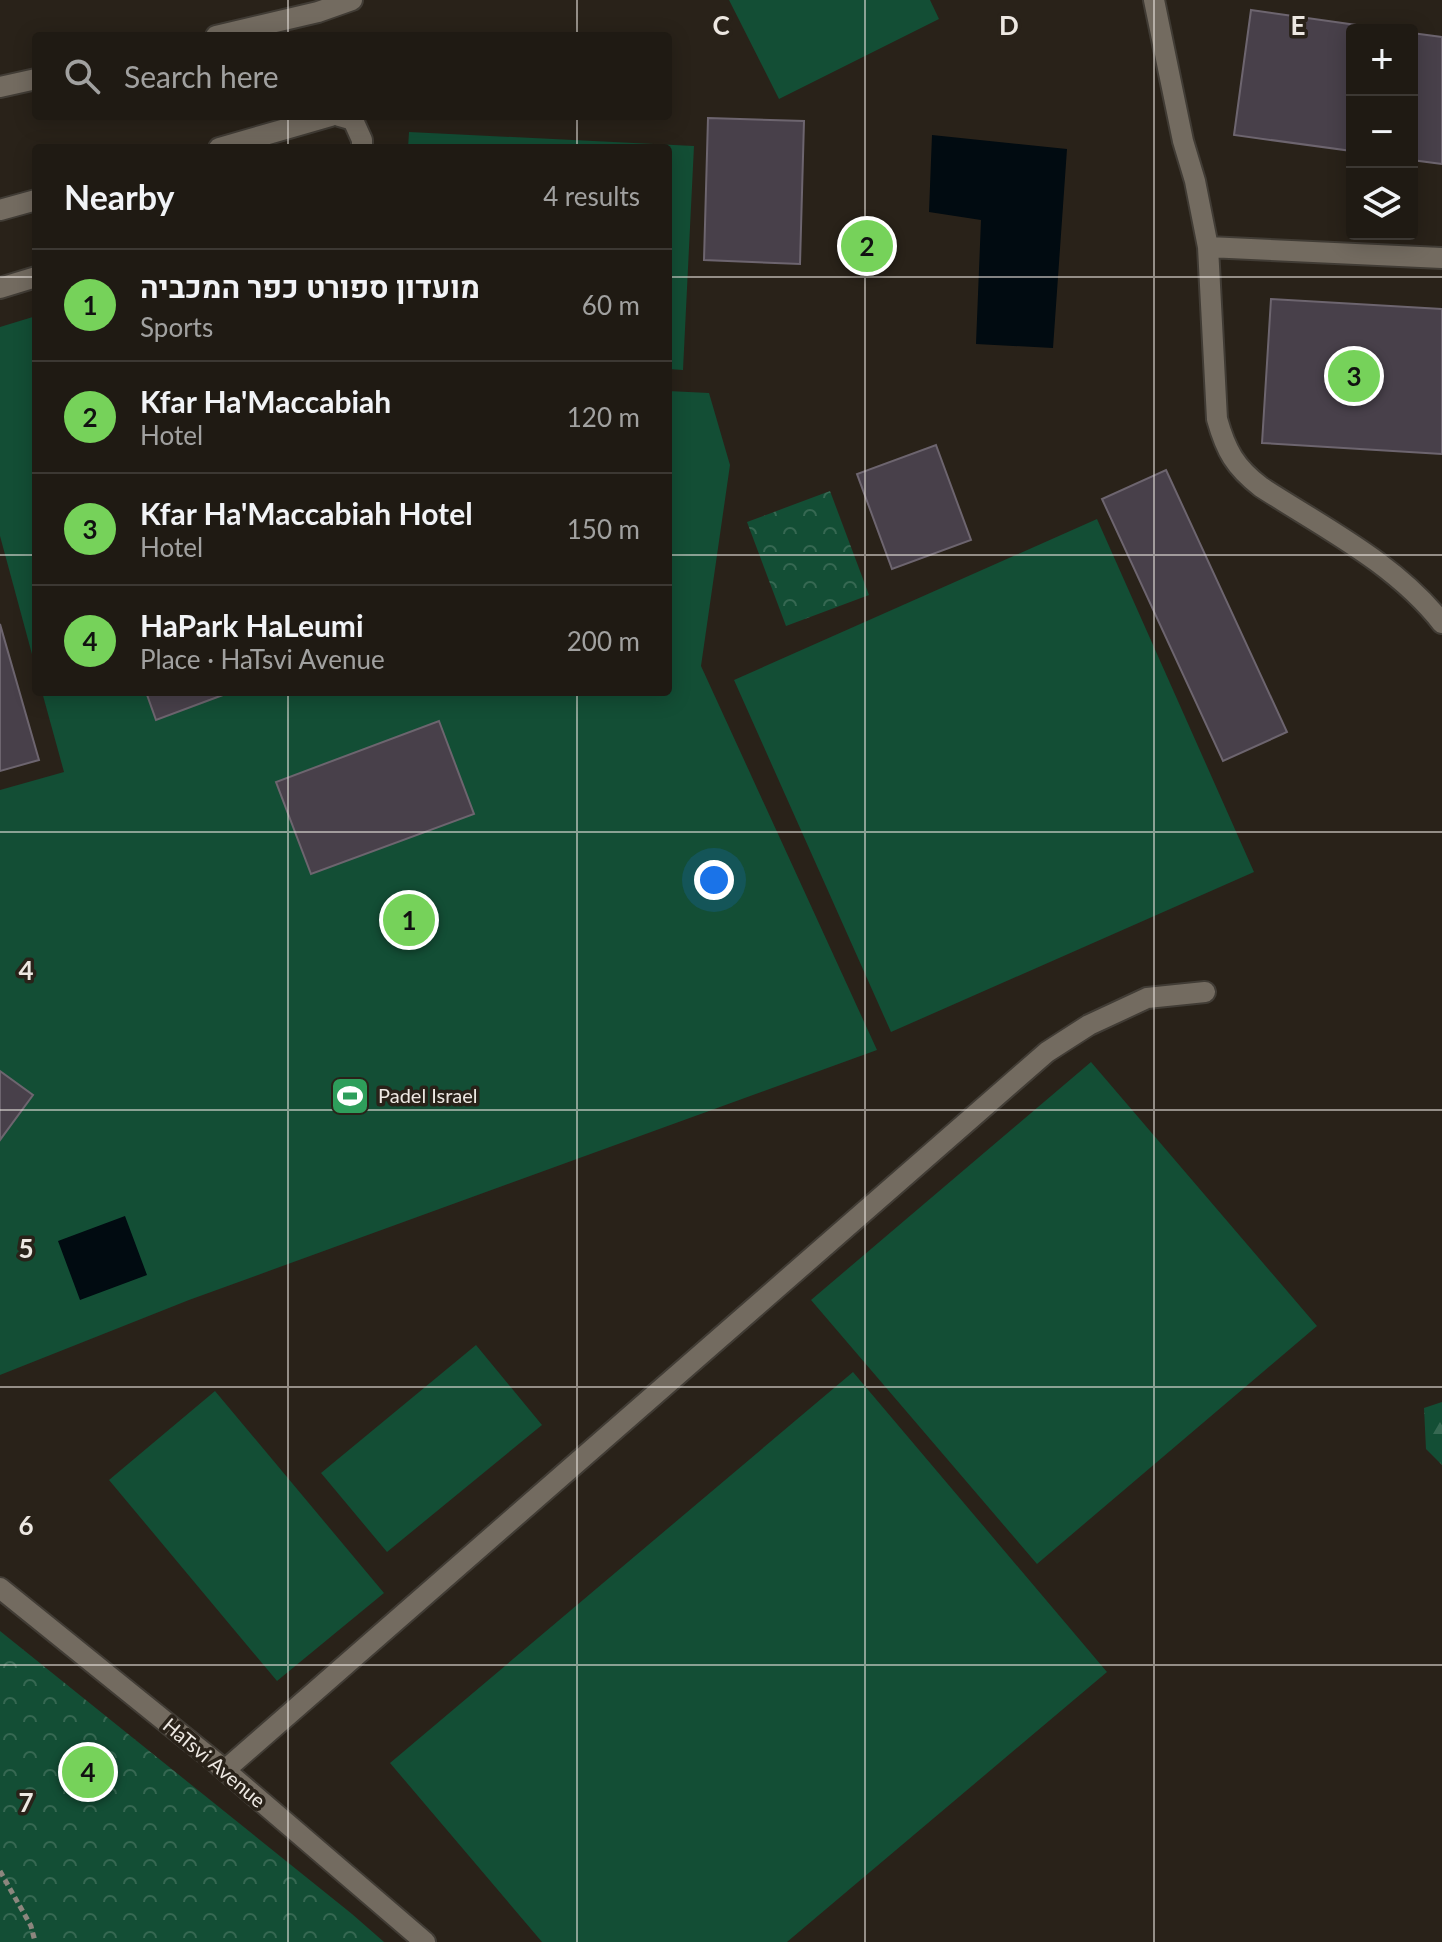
<!DOCTYPE html>
<meta charset="utf-8">
<style>
:root{--surface:#1f1a13;--page:#2c2721;--text:#f1f3f6;--muted:#a1a1a0;--line:#3c3833;--accent:#76d25a}
body{margin:0;font-family:Lato,Heebo,sans-serif;background:var(--page);color:var(--text)}
.controls{position:absolute;right:24px;top:24px;display:grid;overflow:hidden;border-radius:8px;box-shadow:0 4px 20px #0003}
.controls button{width:72px;height:72px;display:grid;place-items:center;padding:0;border:0;border-bottom:2px solid var(--line);background:var(--surface);color:var(--text);font:40px sans-serif}
.you{position:absolute;left:714px;top:880px;width:28px;height:28px;margin:-20px;border:6px solid #fff;border-radius:50%;background:#1a73e8;box-shadow:0 0 0 12px #1a73e833}
.badge{display:grid;place-items:center;width:52px;height:52px;border-radius:50%;background:var(--accent);color:#111;font-size:26px;font-weight:700}
.pin{position:absolute;translate:-50% -50%;border:4px solid #fff;box-shadow:0 2px 8px #0006}
.list{margin:0;padding:0;list-style:none}
h2{display:flex;justify-content:space-between;align-items:center;height:104px;margin:0;padding:0 32px;font-size:34px}
h2 small{font-size:26px;font-weight:400;color:var(--muted)}
.list li{display:grid;grid-template-columns:52px 1fr auto;gap:24px;align-items:center;box-sizing:border-box;height:112px;padding:0 32px;border-top:2px solid var(--line)}
.list b{display:block;font-size:30px;white-space:nowrap}
.list p{margin:0;font-size:26px;white-space:nowrap;color:var(--muted)}
.list em{font-size:26px;font-style:normal;color:var(--muted)}
.icon{flex:none;width:44px;height:44px;fill:none;stroke:currentColor;stroke-width:2;stroke-linecap:round;stroke-linejoin:round}
.map{position:relative;flex:none;width:1442px;height:1942px;overflow:hidden}
.search{position:absolute;background:var(--surface);box-shadow:0 4px 20px #0003;left:32px;top:32px;width:640px;height:88px;display:flex;align-items:center;gap:20px;box-sizing:border-box;padding:0 28px;border-radius:8px;color:var(--muted);font-size:30px}
.panel{position:absolute;background:var(--surface);box-shadow:0 4px 20px #0003;left:32px;top:144px;width:640px;height:552px;border-radius:8px}
.map>svg:first-child{display:block}
.forest{fill:url(#forest-firs)}
.park{fill:url(#park-crowns)}
.pitch{fill:#134e35}
.water{fill:#010b11}
.building{fill:#48404a;stroke:#6d656f;stroke-width:2}
.lines{fill:none;stroke-linecap:round;stroke-linejoin:round}
.minor-casing{stroke:#413c35;stroke-width:24}
.path{stroke:#8c867e;stroke-width:5;stroke-dasharray:6 4;stroke-linecap:butt}
.minor{stroke:#736b60;stroke-width:20}
.grid{fill:none;stroke:#ede8e2;stroke-width:2;stroke-opacity:0.55}
.labels{text-anchor:middle;stroke-width:7;stroke-linejoin:round;paint-order:stroke}
.poi-label{font-size:20px;fill:#ede8e2;stroke:#292219;text-anchor:start}
.street-label{font-size:20px;fill:#ede8e2;stroke:#292219}
.grid-label{font-size:26px;text-anchor:middle;font-weight:bold;fill:#ede8e2;stroke:#292219;stroke-width:7;stroke-linejoin:round;paint-order:stroke}
</style>
<div class="map">
<svg width="1442" height="1942" viewBox="0 0 1442 1942">
<defs>
<pattern id="forest-firs" width="22" height="20" patternUnits="userSpaceOnUse" patternTransform="scale(2)"><rect width="22" height="20" fill="#134e35"/><path d="M5 1l3.5 6h-7zM16 11l3.5 6h-7z" fill="#366852"/></pattern>
<pattern id="park-crowns" width="20" height="18" patternUnits="userSpaceOnUse" patternTransform="scale(2)"><rect width="20" height="18" fill="#134e35"/><path d="M2 6a3 3 0 1 1 6 0M12 15a3 3 0 1 1 6 0" fill="none" stroke="#366852"/></pattern>
</defs>
<rect width="100%" height="100%" fill="#292219"/>
<path class="forest" d="M 1442,1402 L 1442,1465 L 1426,1449 L 1424,1408 Z"/>
<path class="park" d="M 830,491 L 869,595 L 786,626 L 747,522 Z
M 0,1631 L 352,1914 L 384,1942 L 0,1942 Z"/>
<path class="pitch" d="M 729,0 L 930,0 L 939,19 L 779,99 Z
M 409,132 L 694,146 L 683,370 L 668,369 L 668,148 L 408,148 Z
M 36,316 L 36,669 L 0,536 L 0,327 Z
M 668,391 L 709,393 L 730,465 L 701,666 L 877,1050 L 189,1300 L 0,1375 L 0,790 L 64,772 L 42,692 L 668,692 Z
M 1097,519 L 1254,872 L 891,1032 L 734,680 Z
M 1091,1062 L 1317,1326 L 1037,1564 L 811,1300 Z
M 476,1345 L 542,1425 L 387,1552 L 321,1473 Z
M 853,1372 L 1107,1672 L 787,1942 L 542,1942 L 390,1763 Z
M 215,1391 L 384,1593 L 277,1681 L 109,1480 Z"/>
<path class="water" d="M 932,135 L 1067,149 L 1053,348 L 976,344 L 981,220 L 929,212 Z
M 125,1216 L 147,1275 L 80,1300 L 58,1241 Z"/>
<path class="building" d="M 1251,10 L 1392,30 L 1352,30 L 1352,151 L 1234,135 Z
M 1412,33 L 1442,37 L 1442,164 L 1412,160 Z
M 708,118 L 804,121 L 800,264 L 704,260 Z
M 1271,299 L 1442,309 L 1442,454 L 1262,443 Z
M 936,445 L 971,540 L 892,569 L 857,474 Z
M 1166,470 L 1287,732 L 1223,761 L 1102,499 Z
M 0,624 L 39,760 L 0,771 Z
M 146,692 L 231,692 L 156,720 Z
M 439,721 L 474,814 L 311,874 L 276,782 Z
M 0,1071 L 33,1095 L 0,1140 Z"/>
<g class="lines">
<g class="minor-casing">
<path id="minor" d="M 1154,0 L 1183,141 L 1195,181 L 1208,247 L 1217,419 C 1226,451 1235,467 1261,487 C 1324,528 1395,563 1442,623
M 216,36 L 318,12 L 352,0
M 0,87 L 36,79
M 339,116 L 353,120 L 362,140 L 362,148
M 219,148 L 331,116
M 0,210 L 36,200
M 1208,247 L 1442,258
M 0,288 L 36,277
M 0,1588 L 213,1760 L 425,1942
M 225,1770 L 1047,1052 L 1089,1025 L 1147,998 L 1205,992"/>
</g>
<path class="path" d="M 0,1871 L 31,1926 L 35,1942"/>
<use href="#minor" class="minor"/>
</g>
<path class="grid" d="M 288,0 L 288,36M 577,0 L 577,36M 865,0 L 865,1942M 1154,0 L 1154,1942M 288,116 L 288,148M 577,116 L 577,148M 0,277 L 36,277M 668,277 L 1442,277M 0,555 L 36,555M 668,555 L 1442,555M 288,692 L 288,1942M 577,692 L 577,1942M 0,832 L 1442,832M 0,1110 L 1442,1110M 0,1387 L 1442,1387M 0,1665 L 1442,1665"/>
<defs>
<g id="stadium-square" transform="scale(2)"><rect x="-9" y="-9" width="18" height="18" rx="4" fill="#2e9e5b" stroke="#292219"/><path d="M0-5a6.5 5 0 1 0 0 10a6.5 5 0 1 0 0-10ZM-3.5-1.8h7v3.6h-7Z" fill="#fff"/></g>
</defs>
<g fill-rule="evenodd">
<use href="#stadium-square" x="350" y="1096"/>
</g>
<g class="labels">
<g class="poi-label">
<text x="378" y="1103">Padel Israel</text>
</g>
<g class="street-label">
<text transform="translate(214 1763) rotate(40)" y="7">HaTsvi Avenue</text>
</g>
</g>
<g class="grid-label">
<text x="721" y="35">C</text>
<text x="1009" y="35">D</text>
<text x="1298" y="35">E</text>
<text x="26" y="980">4</text>
<text x="26" y="1258">5</text>
<text x="26" y="1535">6</text>
<text x="26" y="1812">7</text>
</g>
</svg>
<div class="controls">
<button>+</button>
<button>−</button>
<button><svg class="icon" aria-label="layers" viewBox="0 0 24 24"><path d="M12 4l9 5-9 5-9-5zM3 14l9 5 9-5"/></svg></button>
</div>
<div class="you"></div>
<div class="pin badge" style="left:409px;top:920px">1</div>
<div class="pin badge" style="left:867px;top:246px">2</div>
<div class="pin badge" style="left:1354px;top:376px">3</div>
<div class="pin badge" style="left:88px;top:1772px">4</div>
<div class="search"><svg class="icon" aria-label="search" viewBox="0 0 24 24"><circle cx="10" cy="10" r="6"/><path d="M15 15l6 6"/></svg>Search here</div>
<section class="panel">
<h2>Nearby<small>4 results</small></h2>
<ul class="list">
<li><span class="badge">1</span><div><b>מועדון ספורט כפר המכביה</b><p>Sports</p></div><em>60 m</em></li>
<li><span class="badge">2</span><div><b>Kfar Ha'Maccabiah</b><p>Hotel</p></div><em>120 m</em></li>
<li><span class="badge">3</span><div><b>Kfar Ha'Maccabiah Hotel</b><p>Hotel</p></div><em>150 m</em></li>
<li><span class="badge">4</span><div><b>HaPark HaLeumi</b><p>Place · HaTsvi Avenue</p></div><em>200 m</em></li>
</ul>
</section>
</div>
